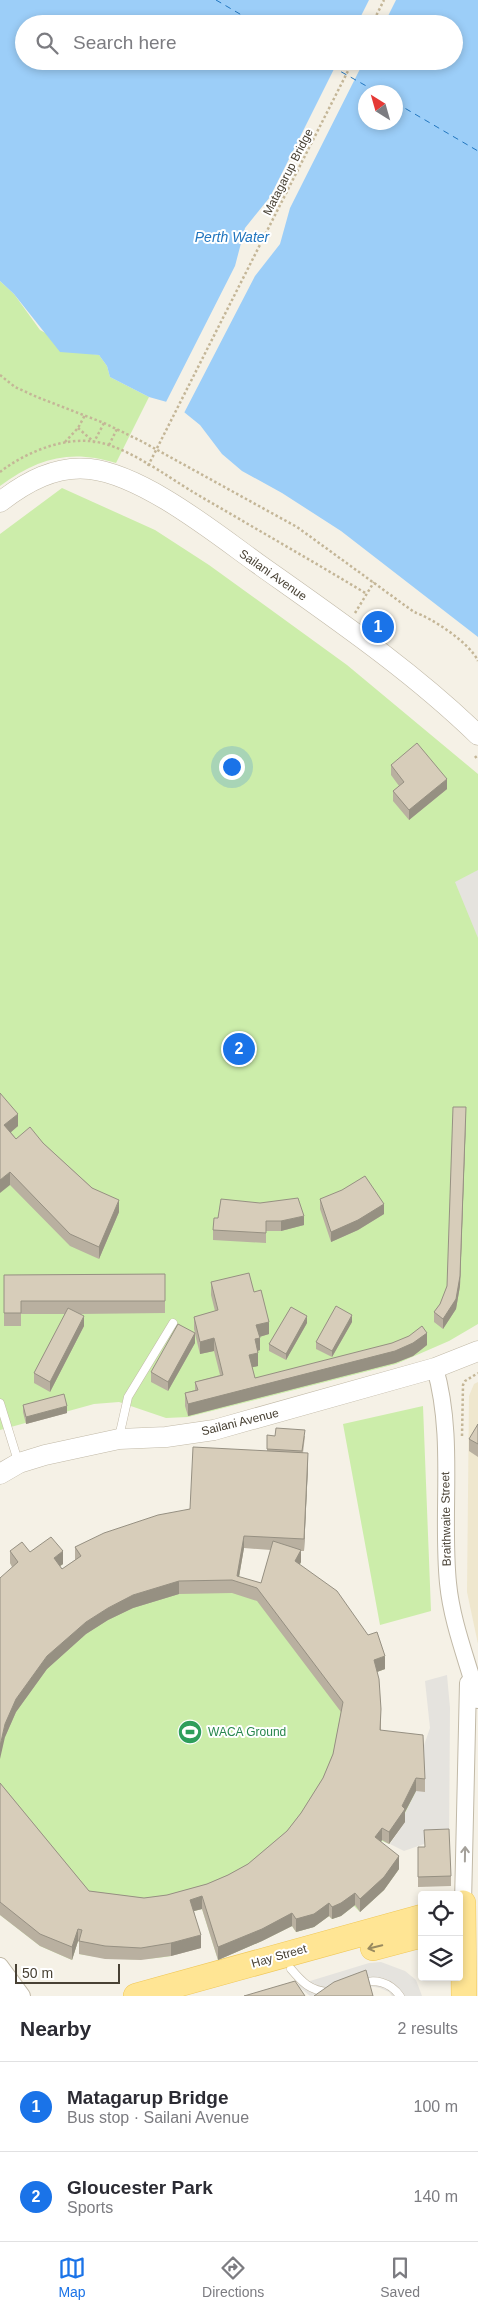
<!DOCTYPE html>
<meta charset="utf-8">
<style>
:root{--surface:#fff;--page:#f7f7f7;--text:#2b2b33;--muted:#7c7c81;--line:#e1e1e2;--accent:#1a73e8}
body{margin:0;font-family:Helvetica,sans-serif;background:var(--page);color:var(--text)}
.controls{position:absolute;right:15px;bottom:15px;display:grid;overflow:hidden;border-radius:5px;box-shadow:0 2px 8px #0003}
.controls button{width:45px;height:45px;display:grid;place-items:center;padding:0;border:0;border-bottom:1px solid var(--line);background:var(--surface);color:var(--text);font:25px sans-serif}
.compass{position:absolute;left:358px;top:85px;width:45px;height:45px;border-radius:50%;background:var(--surface);box-shadow:0 2px 8px #0003;rotate:323deg}
.scale{position:absolute;left:15px;bottom:12px;width:105px;box-sizing:border-box;padding-left:5px;border:2px solid #484134;border-top:0;font-size:14px;line-height:18px;white-space:nowrap;color:#484134;-webkit-text-stroke:4px #fff;paint-order:stroke}
.you{position:absolute;left:231px;top:766px;width:18px;height:18px;margin:-12px;border:4px solid #fff;border-radius:50%;background:#1a73e8;box-shadow:0 0 0 8px #1a73e833}
.badge{display:grid;place-items:center;width:32px;height:32px;border-radius:50%;background:var(--accent);color:#fff;font-size:16px;font-weight:700}
.pin{position:absolute;translate:-50% -50%;border:2px solid #fff;box-shadow:0 1px 5px #0006}
.list{margin:0;padding:0;list-style:none}
h2{display:flex;justify-content:space-between;align-items:center;height:65px;margin:0;padding:0 20px;font-size:21px}
h2 small{font-size:16px;font-weight:400;color:var(--muted)}
.list li{display:grid;grid-template-columns:32px 1fr auto;gap:15px;align-items:center;box-sizing:border-box;height:90px;padding:0 20px;border-top:1px solid var(--line)}
.list b{display:block;font-size:19px;white-space:nowrap}
.list p{margin:0;font-size:16px;white-space:nowrap;color:var(--muted)}
.list em{font-size:16px;font-style:normal;color:var(--muted)}
.icon{flex:none;width:28px;height:28px;fill:none;stroke:currentColor;stroke-width:2;stroke-linecap:round;stroke-linejoin:round}
.map{position:relative;flex:none;width:478px;height:1996px;overflow:hidden}
.search{position:absolute;background:var(--surface);box-shadow:0 2px 8px #0003;left:15px;right:15px;top:15px;height:55px;display:flex;align-items:center;gap:12px;box-sizing:border-box;padding:0 18px;border-radius:28px;color:var(--muted);font-size:19px}
.sheet{height:245px;background:var(--surface)}
nav{display:flex;justify-content:space-around;align-items:center;box-sizing:border-box;height:70px;border-top:1px solid var(--line);background:var(--surface);font-size:14px;color:var(--muted)}
nav a{display:grid;justify-items:center;gap:2px}
nav .on{color:var(--accent)}
.map>svg:first-child{display:block}
.education{fill:#efe7ce}
.green{fill:#ccedaa}
.parking{fill:#e5e3de}
.water{fill:#9ccef8;fill-rule:evenodd}
.pier{fill:#f5f1e6}
.lines{fill:none;stroke-linecap:round;stroke-linejoin:round}
.ferry{stroke:#2276bf;stroke-width:1;stroke-dasharray:6 5;stroke-linecap:butt}
.service-casing{stroke:#c1b9a7;stroke-width:9}
.minor-casing{stroke:#c1b9a7;stroke-width:18}
.tertiary-casing{stroke:#c1b9a7;stroke-width:21}
.primary-casing{stroke:#f0c859;stroke-width:26}
.path{stroke:#c4b697;stroke-width:2.5;stroke-dasharray:2.5 2.5;stroke-linecap:butt}
.service{stroke:#fff;stroke-width:8}
.minor{stroke:#fff;stroke-width:16}
.tertiary{stroke:#fff;stroke-width:20}
.primary{stroke:#ffe594;stroke-width:25}
.path-bridge{stroke:#c4b697;stroke-width:2.5;stroke-dasharray:2.5 2.5;stroke-linecap:butt}
.wall{fill:#b9b0a0;fill-rule:evenodd}
.shaded-wall{fill:#969082}
.building{fill:#d7cdba;stroke:#969082}
.oneway{stroke:#a4a09a}
.oneway2{stroke:#9a8b5f}
.labels{text-anchor:middle;stroke-width:4;stroke-linejoin:round;paint-order:stroke}
.street-label{font-size:12px;fill:#484134;stroke:#fff}
.leisure-label{font-size:12px;fill:#27864d;stroke:#fff;text-anchor:start}
.water-label{font-size:14px;font-style:italic;fill:#2276bf;stroke:#fff}
</style>
<div class="map">
<svg width="478" height="1996" viewBox="0 0 478 1996">
<rect width="100%" height="100%" fill="#f5f1e6"/>
<path class="education" d="M 478,1382 L 478,1644 L 467,1592 L 469,1396 L 474,1384 Z"/>
<path class="green" d="M 0,281 L 14,294 L 40,330 L 81,352 L 99,355 L 107,366 L 110,377 L 149,397 L 116,463 C 70,449 38,458 0,486 Z
M 62,488 L 155,530 L 209,565 L 347,665 L 478,774 L 478,1324 L 449,1341 L 396,1364 L 188,1417 L 166,1418 L 119,1402 L 94,1404 L 0,1430 L 0,534 Z
M 423,1406 L 431,1611 L 380,1625 L 343,1424 Z
M 248,1521 L 237,1589 L 261,1596 L 301,1562 L 295,1574 L 377,1644 L 385,1669 L 374,1673 L 381,1722 L 380,1742 L 425,1792 L 389,1844 L 382,1841 L 375,1850 L 399,1869 L 384,1890 L 360,1912 L 354,1906 L 341,1916 L 332,1919 L 329,1916 L 314,1927 L 296,1932 L 292,1926 L 262,1941 L 218,1960 L 202,1909 L 190,1912 L 171,1956 C 139,1961 111,1960 79,1954 L 82,1943 L 78,1941 L 72,1960 L 40,1946 L 0,1915 L 0,1591 L 18,1574 L 10,1563 L 22,1555 L 63,1564 L 54,1571 L 81,1568 L 75,1559 Z"/>
<path class="parking" d="M 478,870 L 478,938 L 455,882 Z
M 447,1675 L 450,1708 L 449,1839 L 424,1840 L 424,1844 L 404,1851 L 390,1844 L 405,1822 L 402,1819 L 416,1791 L 425,1791 L 423,1748 L 430,1728 L 425,1681 Z
M 381,1962 L 405,1971 L 416,1980 L 422,1996 L 392,1996 L 389,1992 L 380,1988 L 369,1986 L 341,1996 L 310,1996 L 297,1985 L 369,1963 Z"/>
<path class="water" d="M 0,0 L 478,0 L 478,637 L 341,531 L 282,493 L 242,471 L 222,454 L 200,425 L 174,404 L 149,397 L 110,377 L 107,366 L 99,355 L 60,352 L 14,294 L 0,281 ZM 24,24 L 454,24 L 454,61 L 24,61 ZM 366,92 L 396,92 L 396,122 L 366,122 Z"/>
<path class="pier" d="M 369,0 L 396,0 L 384,24 L 357,24 Z
M 338,61 L 364,61 L 290,208 L 280,244 L 255,276 L 183,415 L 173,406 L 165,404 L 235,266 L 245,228 L 270,197 Z"/>
<g class="lines">
<path class="ferry" d="M 216,0 L 257,24
M 322,61 L 377,92
M 396,103 L 478,151"/>
<g class="service-casing">
<path id="service" d="M 0,1403 L 18,1461
M 119,1437 L 128,1397 L 173,1323
M 291,1969 C 302,1982 310,1991 329,1992
M 359,1984 C 375,1978 390,1982 400,1996"/>
</g>
<g class="minor-casing">
<path id="minor" d="M 435,1368 C 455,1437 441,1512 448,1583 C 452,1624 468,1662 478,1700
M 463,1903 L 468,1683
M 0,1966 L 22,1996
M 0,1985 L 6,1996"/>
</g>
<g class="tertiary-casing">
<path id="tertiary" d="M 0,502 C 26,482 56,465 90,469 C 143,475 214,532 257,563 C 333,617 411,670 478,735
M 0,1474 L 19,1463 L 45,1455 L 119,1439 L 166,1437 L 214,1430 L 435,1368 L 478,1351"/>
</g>
<g class="primary-casing">
<path id="primary" d="M 463,1903 L 464,1996
M 373,1948 L 422,1935
M 136,1996 L 422,1917"/>
</g>
<path class="path" d="M 372,24 L 384,0
M 0,375 L 15,387 L 37,397 L 104,423 L 141,441 L 297,527 L 414,612 C 432,618 470,643 478,661
M 78,428 L 94,442 L 104,423
M 65,442 L 78,428 L 85,415
M 109,445 L 117,429
M 0,472 C 23,454 58,439 88,441 C 121,442 165,475 193,492 C 251,526 309,559 367,594
M 355,613 L 374,582
M 475,756 L 478,760
M 462,1436 L 463,1385 L 465,1381 L 478,1373"/>
<use href="#service" class="service"/>
<use href="#minor" class="minor"/>
<use href="#tertiary" class="tertiary"/>
<use href="#primary" class="primary"/>
<path class="path-bridge" d="M 148,466 L 353,61"/>
</g>
<path class="wall" d="M 391,765 L 447,789 L 409,820 L 393,801 L 393,791 L 399,786 L 391,775 Z
M 0,1093 L 18,1126 L 11,1132 L 16,1139 L 43,1143 L 119,1212 L 99,1259 L 70,1246 L 10,1185 Z
M 466,1117 L 460,1286 L 456,1309 L 443,1329 L 434,1322 L 434,1312 L 440,1304 L 447,1286 Z
M 221,1199 L 304,1225 L 281,1231 L 266,1231 L 266,1243 L 213,1240 L 213,1230 L 218,1218 Z
M 320,1199 L 384,1214 L 358,1230 L 331,1242 L 320,1209 Z
M 165,1274 L 165,1313 L 79,1314 L 84,1326 L 50,1392 L 34,1383 L 34,1373 L 65,1314 L 21,1314 L 21,1326 L 4,1326 L 4,1275 Z
M 211,1282 L 254,1292 L 269,1334 L 259,1337 L 260,1350 L 257,1351 L 258,1366 L 252,1367 L 255,1378 L 427,1345 L 413,1356 L 395,1363 L 188,1416 L 185,1406 L 185,1393 L 195,1390 L 195,1382 L 220,1375 L 214,1351 L 200,1354 L 195,1334 L 195,1343 L 168,1391 L 151,1382 L 151,1372 L 195,1333 L 194,1329 L 194,1317 L 215,1311 L 211,1295 Z
M 352,1322 L 332,1357 L 316,1349 L 316,1342 Z
M 307,1323 L 286,1360 L 269,1351 L 269,1344 Z
M 23,1405 L 67,1413 L 26,1424 L 23,1412 Z
M 478,1424 L 478,1457 L 469,1451 L 469,1439 Z
M 275,1436 L 305,1436 L 303,1453 L 308,1466 L 304,1551 L 301,1551 L 301,1562 L 299,1565 L 385,1669 L 377,1672 L 381,1722 L 381,1730 L 425,1779 L 425,1792 L 416,1791 L 405,1812 L 405,1822 L 389,1844 L 382,1840 L 381,1842 L 399,1869 L 384,1890 L 360,1912 L 355,1905 L 341,1916 L 332,1919 L 329,1916 L 314,1927 L 296,1932 L 292,1926 L 262,1941 L 218,1960 L 202,1909 L 194,1911 L 201,1948 L 171,1956 L 141,1960 L 105,1959 L 79,1954 L 79,1942 L 78,1941 L 72,1960 L 40,1946 L 0,1915 L 0,1783 L 89,1891 L 144,1898 L 167,1895 L 207,1884 L 228,1875 L 248,1864 L 287,1831 L 301,1813 L 323,1778 L 333,1754 L 341,1712 L 257,1601 L 232,1593 L 179,1594 L 133,1608 L 108,1620 L 86,1634 L 47,1669 L 16,1712 L 5,1737 L 12,1567 L 10,1563 L 10,1551 L 30,1552 L 63,1564 L 60,1566 L 62,1569 L 75,1560 L 75,1547 L 190,1509 L 267,1451 L 267,1449 ZM 244,1548 L 271,1550 L 261,1583 L 239,1577 Z
M 418,1847 L 451,1876 L 451,1886 L 418,1887 Z"/>
<path class="shaded-wall" d="M 447,779 L 447,789 L 409,820 L 409,810 Z
M 18,1114 L 18,1126 L 4,1138 L 4,1125 Z
M 466,1117 L 460,1286 L 456,1309 L 443,1329 L 443,1319 L 456,1299 Z
M 10,1172 L 10,1185 L 0,1193 L 0,1180 Z
M 119,1200 L 119,1212 L 99,1259 L 99,1247 Z
M 384,1204 L 384,1214 L 358,1230 L 331,1242 L 331,1232 Z
M 304,1216 L 304,1225 L 281,1231 L 281,1221 Z
M 352,1315 L 352,1322 L 332,1357 L 332,1351 Z
M 84,1316 L 84,1326 L 50,1392 L 50,1382 Z
M 307,1316 L 307,1323 L 286,1360 L 286,1354 Z
M 269,1322 L 269,1334 L 256,1338 L 256,1325 Z
M 195,1333 L 195,1343 L 168,1391 L 168,1382 Z
M 427,1333 L 427,1345 L 413,1356 L 395,1363 L 188,1416 L 188,1404 Z
M 214,1338 L 214,1351 L 200,1354 L 200,1342 Z
M 260,1338 L 260,1350 L 255,1352 L 255,1339 Z
M 258,1353 L 258,1366 L 249,1368 L 249,1355 Z
M 67,1406 L 67,1413 L 26,1424 L 26,1417 Z
M 308,1453 L 308,1466 L 304,1551 L 304,1539 Z
M 244,1536 L 244,1548 L 238,1582 L 237,1576 Z
M 301,1550 L 301,1562 L 295,1574 L 295,1561 Z
M 63,1551 L 63,1564 L 54,1570 L 54,1558 Z
M 179,1581 L 179,1594 L 133,1608 L 108,1620 L 86,1634 L 47,1669 L 16,1712 L 5,1737 L 0,1759 L 0,1746 L 5,1724 L 16,1699 L 47,1656 L 86,1622 L 108,1608 L 133,1595 Z
M 385,1656 L 385,1669 L 374,1673 L 374,1660 Z
M 416,1778 L 416,1791 L 405,1812 L 405,1822 L 389,1844 L 389,1832 Z
M 382,1828 L 382,1840 L 375,1850 L 375,1837 Z
M 399,1856 L 399,1869 L 384,1890 L 360,1912 L 360,1899 Z
M 355,1893 L 355,1905 L 341,1916 L 332,1919 L 332,1907 Z
M 202,1896 L 202,1909 L 190,1912 L 190,1900 Z
M 329,1903 L 329,1916 L 314,1927 L 296,1932 L 296,1919 Z
M 292,1913 L 292,1926 L 262,1941 L 218,1960 L 218,1947 Z
M 78,1929 L 78,1941 L 72,1960 L 72,1947 Z
M 201,1935 L 201,1948 L 171,1956 L 171,1943 Z"/>
<path class="building" d="M 417,743 L 447,779 L 409,810 L 393,791 L 404,782 L 391,765 Z
M 0,1093 L 18,1114 L 4,1125 L 16,1139 L 30,1127 L 43,1143 L 92,1188 L 119,1200 L 99,1247 L 70,1234 L 10,1172 L 0,1180 Z
M 453,1107 L 466,1107 L 460,1276 L 456,1299 L 443,1319 L 434,1312 L 440,1304 L 447,1286 Z
M 365,1176 L 384,1204 L 358,1220 L 331,1232 L 320,1199 L 342,1190 Z
M 298,1198 L 304,1216 L 281,1221 L 266,1221 L 266,1233 L 213,1230 L 214,1218 L 218,1218 L 221,1199 L 260,1203 Z
M 249,1273 L 254,1292 L 261,1290 L 269,1322 L 256,1325 L 260,1338 L 255,1339 L 258,1353 L 249,1355 L 255,1378 L 392,1343 L 409,1336 L 422,1326 L 427,1333 L 413,1343 L 395,1351 L 188,1404 L 185,1393 L 198,1390 L 195,1382 L 223,1375 L 214,1338 L 200,1342 L 194,1317 L 218,1310 L 211,1282 Z
M 165,1274 L 165,1301 L 21,1301 L 21,1313 L 4,1313 L 4,1275 Z
M 336,1306 L 352,1315 L 332,1351 L 316,1342 Z
M 291,1307 L 307,1316 L 286,1354 L 269,1344 Z
M 68,1308 L 84,1316 L 50,1382 L 34,1373 Z
M 178,1324 L 195,1333 L 168,1382 L 151,1372 Z
M 64,1394 L 67,1406 L 26,1417 L 23,1405 Z
M 478,1424 L 478,1444 L 469,1439 Z
M 276,1428 L 305,1430 L 302,1451 L 267,1449 L 267,1435 L 275,1436 Z
M 193,1447 L 308,1453 L 304,1539 L 244,1536 L 237,1576 L 261,1583 L 273,1541 L 301,1550 L 295,1561 L 337,1591 L 368,1635 L 377,1632 L 385,1656 L 374,1660 L 379,1679 L 381,1709 L 380,1730 L 423,1735 L 425,1779 L 416,1778 L 402,1806 L 405,1809 L 389,1832 L 382,1828 L 375,1837 L 399,1856 L 384,1877 L 360,1899 L 355,1893 L 341,1903 L 332,1907 L 329,1903 L 314,1914 L 296,1919 L 292,1913 L 262,1929 L 218,1947 L 202,1896 L 190,1900 L 201,1935 L 171,1943 L 141,1948 L 105,1946 L 79,1941 L 82,1930 L 78,1929 L 72,1947 L 40,1934 L 0,1902 L 0,1783 L 89,1891 L 144,1898 L 167,1895 L 207,1884 L 228,1875 L 248,1864 L 287,1831 L 301,1813 L 323,1778 L 333,1754 L 343,1702 L 257,1588 L 232,1580 L 179,1581 L 133,1595 L 108,1608 L 86,1622 L 47,1656 L 16,1699 L 5,1724 L 0,1746 L 0,1578 L 18,1562 L 10,1551 L 22,1542 L 30,1552 L 51,1537 L 63,1551 L 54,1558 L 62,1569 L 81,1556 L 75,1547 L 104,1533 L 158,1515 L 190,1509 Z
M 449,1829 L 451,1876 L 418,1877 L 418,1847 L 425,1847 L 424,1830 Z
M 366,1970 L 373,1996 L 314,1996 L 334,1982 Z
M 295,1981 L 305,1996 L 244,1996 Z"/>
<defs><path id="oneway-shaft" d="M-6 0H5M1.5-3L5.5 0L1.5 3" fill="none" stroke-width="1.6" stroke-linecap="round" stroke-linejoin="round" transform="scale(1.25)"/></defs>
<use class="oneway" href="#oneway-shaft" transform="translate(465 1854) rotate(-89)"/>
<use class="oneway2" href="#oneway-shaft" transform="translate(375 1947) rotate(166)"/>
<defs>
<g id="stadium-disc" transform="scale(1.25)"><circle r="9.5" fill="#2e9e5b" stroke="#fff"/><path d="M0-5a6.5 5 0 1 0 0 10a6.5 5 0 1 0 0-10ZM-3.5-1.8h7v3.6h-7Z" fill="#fff"/></g>
</defs>
<g fill-rule="evenodd">
<use href="#stadium-disc" x="190" y="1732"/>
</g>
<g class="labels">
<g class="street-label">
<text transform="translate(288 172) rotate(-63)" y="4">Matagarup Bridge</text>
<text transform="translate(273 575) rotate(35)" y="4">Sailani Avenue</text>
<text transform="translate(240 1422) rotate(-14)" y="4">Sailani Avenue</text>
<text transform="translate(446 1519) rotate(-91)" y="4">Braithwaite Street</text>
<text transform="translate(279 1956) rotate(-16)" y="4">Hay Street</text>
</g>
<g class="leisure-label">
<text x="208" y="1736">WACA Ground</text>
</g>
<g class="water-label">
<text x="232" y="242">Perth Water</text>
</g>
</g>
</svg>
<div class="controls">
<button><svg class="icon" aria-label="locate" viewBox="0 0 24 24"><circle cx="12" cy="12" r="6"/><path d="M12 2v4M12 18v4M2 12h4M18 12h4"/></svg></button>
<button><svg class="icon" aria-label="layers" viewBox="0 0 24 24"><path d="M12 4l9 5-9 5-9-5zM3 14l9 5 9-5"/></svg></button>
</div>
<svg class="compass" viewBox="-18 -18 36 36"><path d="M0-13l5 13h-10z" fill="#e53935"/><path d="M0 13l5-13h-10z" fill="#7c7c81"/></svg>
<div class="scale">50 m</div>
<div class="you"></div>
<div class="pin badge" style="left:378px;top:627px">1</div>
<div class="pin badge" style="left:239px;top:1049px">2</div>
<div class="search"><svg class="icon" aria-label="search" viewBox="0 0 24 24"><circle cx="10" cy="10" r="6"/><path d="M15 15l6 6"/></svg>Search here</div>
</div>
<section class="sheet">
<h2>Nearby<small>2 results</small></h2>
<ul class="list">
<li><span class="badge">1</span><div><b>Matagarup Bridge</b><p>Bus stop · Sailani Avenue</p></div><em>100 m</em></li>
<li><span class="badge">2</span><div><b>Gloucester Park</b><p>Sports</p></div><em>140 m</em></li>
</ul>
</section>
<nav>
<a class="on"><svg class="icon" aria-label="map" viewBox="0 0 24 24"><path d="M3 6l6-2 6 2 6-2v14l-6 2-6-2-6 2zM9 4v14M15 6v14"/></svg>Map</a>
<a><svg class="icon" aria-label="directions" viewBox="0 0 24 24"><path d="M12 3l9 9-9 9-9-9zM9 14v-3h6M13 9l2 2-2 2"/></svg>Directions</a>
<a><svg class="icon" aria-label="saved" viewBox="0 0 24 24"><path d="M7 4h10v16l-5-4-5 4z"/></svg>Saved</a>
</nav>
